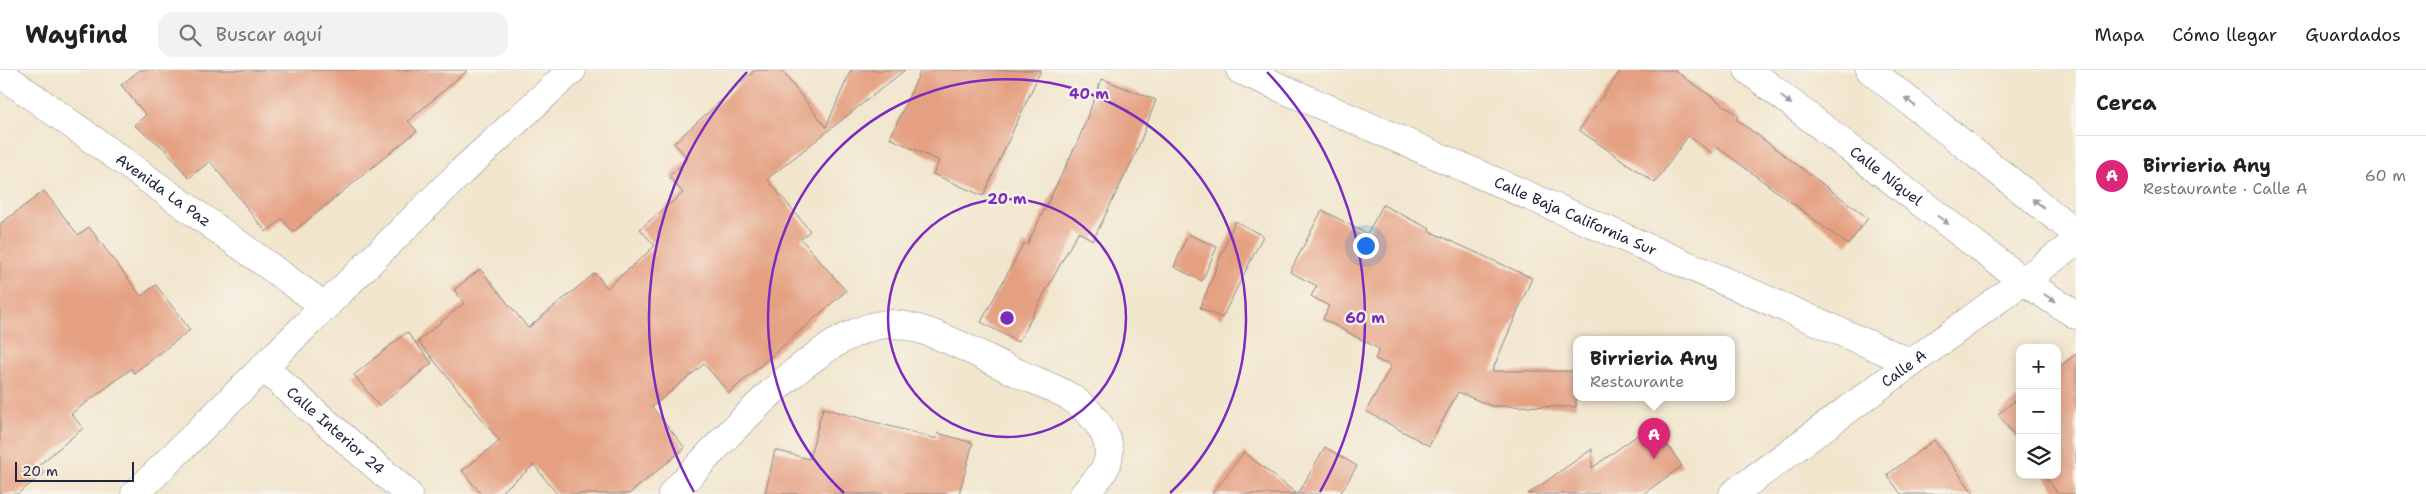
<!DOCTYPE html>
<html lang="es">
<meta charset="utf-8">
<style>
:root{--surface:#fff;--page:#f2f2f2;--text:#222;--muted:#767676;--line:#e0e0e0;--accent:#db2777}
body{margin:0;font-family:"Shantell Sans",sans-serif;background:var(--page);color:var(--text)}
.controls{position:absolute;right:15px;bottom:15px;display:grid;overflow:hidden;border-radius:10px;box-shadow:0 2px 12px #0003}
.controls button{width:45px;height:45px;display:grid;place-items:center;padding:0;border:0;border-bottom:1px solid var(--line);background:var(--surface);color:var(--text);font:25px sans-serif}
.scale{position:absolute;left:15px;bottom:12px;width:119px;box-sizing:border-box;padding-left:5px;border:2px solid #22223b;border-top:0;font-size:14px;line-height:18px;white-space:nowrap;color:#22223b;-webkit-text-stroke:4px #f7f3e8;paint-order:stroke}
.you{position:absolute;left:1365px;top:175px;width:18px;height:18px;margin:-12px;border:4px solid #fff;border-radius:50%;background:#1a73e8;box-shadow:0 0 0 8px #1a73e833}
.badge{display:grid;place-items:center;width:32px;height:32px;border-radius:50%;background:var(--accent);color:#fff;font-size:16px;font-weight:700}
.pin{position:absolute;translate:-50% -41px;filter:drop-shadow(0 1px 2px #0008)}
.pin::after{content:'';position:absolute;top:26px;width:18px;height:15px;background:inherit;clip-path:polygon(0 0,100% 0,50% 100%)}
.popup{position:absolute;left:1573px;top:266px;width:162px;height:65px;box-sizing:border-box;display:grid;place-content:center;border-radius:10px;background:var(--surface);filter:drop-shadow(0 1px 4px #0005);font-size:16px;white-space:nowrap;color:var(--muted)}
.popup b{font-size:19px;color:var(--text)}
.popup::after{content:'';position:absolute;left:50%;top:100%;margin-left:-10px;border:10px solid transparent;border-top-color:var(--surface)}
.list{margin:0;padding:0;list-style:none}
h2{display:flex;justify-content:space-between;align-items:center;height:65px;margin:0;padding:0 20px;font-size:21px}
h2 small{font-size:16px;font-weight:400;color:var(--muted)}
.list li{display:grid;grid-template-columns:32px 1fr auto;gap:15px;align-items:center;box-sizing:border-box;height:80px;padding:0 20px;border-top:1px solid var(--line)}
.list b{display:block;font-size:19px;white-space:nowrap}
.list p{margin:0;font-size:16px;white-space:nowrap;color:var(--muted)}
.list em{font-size:16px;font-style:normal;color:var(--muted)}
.icon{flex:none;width:28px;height:28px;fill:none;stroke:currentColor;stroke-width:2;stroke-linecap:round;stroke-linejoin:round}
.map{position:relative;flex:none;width:2076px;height:424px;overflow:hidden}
header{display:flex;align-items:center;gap:30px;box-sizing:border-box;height:70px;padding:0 25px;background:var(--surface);border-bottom:1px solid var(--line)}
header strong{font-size:24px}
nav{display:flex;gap:28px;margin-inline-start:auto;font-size:18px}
.search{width:350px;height:45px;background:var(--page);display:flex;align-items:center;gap:12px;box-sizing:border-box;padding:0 18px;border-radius:15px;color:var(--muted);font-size:19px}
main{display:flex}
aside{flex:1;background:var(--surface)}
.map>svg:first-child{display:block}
.building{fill:#e5a082}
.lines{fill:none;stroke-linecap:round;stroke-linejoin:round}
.minor-casing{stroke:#8a8484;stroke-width:29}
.tertiary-casing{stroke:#8a8484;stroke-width:29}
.minor{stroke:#fff;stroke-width:28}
.tertiary{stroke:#fff;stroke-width:28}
.oneway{fill:#9c9ca7}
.ring{fill:none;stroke:#7b2cbf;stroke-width:2.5}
.labels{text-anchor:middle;stroke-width:4.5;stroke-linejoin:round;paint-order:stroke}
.street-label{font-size:15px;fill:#22223b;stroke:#f7f3e8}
.centre{fill:#7b2cbf;stroke:#f7f3e8;stroke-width:2.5}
.ring-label{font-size:15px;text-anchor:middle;font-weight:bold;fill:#7b2cbf;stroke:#f7f3e8;stroke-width:4.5;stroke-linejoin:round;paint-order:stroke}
</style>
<header>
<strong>Wayfind</strong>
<div class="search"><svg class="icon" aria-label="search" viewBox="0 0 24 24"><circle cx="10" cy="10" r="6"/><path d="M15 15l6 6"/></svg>Buscar aquí</div>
<nav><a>Mapa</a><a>Cómo llegar</a><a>Guardados</a></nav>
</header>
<main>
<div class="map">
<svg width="2076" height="424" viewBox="0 0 2076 424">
<rect width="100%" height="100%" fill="#f7f3e8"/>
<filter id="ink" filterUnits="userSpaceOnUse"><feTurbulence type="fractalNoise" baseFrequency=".02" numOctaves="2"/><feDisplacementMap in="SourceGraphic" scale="10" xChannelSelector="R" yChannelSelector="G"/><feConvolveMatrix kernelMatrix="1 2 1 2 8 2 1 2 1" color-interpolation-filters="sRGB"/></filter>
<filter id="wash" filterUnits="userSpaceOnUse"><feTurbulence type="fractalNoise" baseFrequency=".0096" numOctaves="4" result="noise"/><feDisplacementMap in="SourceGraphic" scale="20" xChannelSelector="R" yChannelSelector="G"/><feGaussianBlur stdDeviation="1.12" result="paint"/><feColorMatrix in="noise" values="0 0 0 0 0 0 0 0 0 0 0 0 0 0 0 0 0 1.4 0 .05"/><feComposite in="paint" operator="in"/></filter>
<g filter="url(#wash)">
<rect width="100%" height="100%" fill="#f1e5cc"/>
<g id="blocks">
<path class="building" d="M 140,0 L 468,0 L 408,51 L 417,61 L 293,162 L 282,149 L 266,162 L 210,91 L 189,108 L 165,79 L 134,55 L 146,45 L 121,15 Z
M 755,0 L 781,0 L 826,57 L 851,0 L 905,0 L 767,109 L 810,161 L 801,169 L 846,221 L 729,323 L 704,294 L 652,337 L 685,378 L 629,424 L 557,424 L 534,395 L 499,424 L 481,424 L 462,401 L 500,371 L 418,271 L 464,233 L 454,220 L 480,199 L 528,258 L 595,203 L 607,218 L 655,176 L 640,159 L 683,123 L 669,106 L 688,89 L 674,73 Z
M 921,0 L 1041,0 L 983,126 L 933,104 L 939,91 L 890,68 Z
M 1621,0 L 1674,0 L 1739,46 L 1736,49 L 1868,148 L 1848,175 L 1717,77 L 1712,83 L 1688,66 L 1655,113 L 1579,60 Z
M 1102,9 L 1156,30 L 1136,83 L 1093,170 L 1078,162 L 1018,272 L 981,252 L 1024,173 L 1027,175 L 1078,71 Z
M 44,121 L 78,165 L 89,157 L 141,226 L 156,215 L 190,260 L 134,303 L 131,299 L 71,344 L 83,358 L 39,395 L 45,403 L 17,424 L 0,424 L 0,154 Z
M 1383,135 L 1430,159 L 1429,161 L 1532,208 L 1492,301 L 1576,301 L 1576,337 L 1491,336 L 1458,322 L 1429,376 L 1366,341 L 1391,296 L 1375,289 L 1379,279 L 1323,249 L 1329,236 L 1311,226 L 1317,216 L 1290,202 L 1322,140 L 1367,164 Z
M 1235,151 L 1263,166 L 1222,248 L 1200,238 Z
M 1188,164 L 1217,177 L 1202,211 L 1174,197 Z
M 407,262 L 432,293 L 379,336 L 354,305 Z
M 2076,284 L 2076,424 L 2058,424 L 2044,405 L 2057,405 L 2057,299 Z
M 2020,327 L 2020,373 L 1998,344 Z
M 823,338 L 937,369 L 938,363 L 973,373 L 959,424 L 765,424 L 775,380 L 809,389 Z
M 1653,354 L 1682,396 L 1643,424 L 1528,424 L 1592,379 L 1592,398 Z
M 1934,370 L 1974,424 L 1901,424 L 1887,405 Z
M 1325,377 L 1357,396 L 1340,424 L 1298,424 Z
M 1244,382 L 1297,424 L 1212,424 Z"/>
</g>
</g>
<g filter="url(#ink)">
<use href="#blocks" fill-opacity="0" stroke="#8a8484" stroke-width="1"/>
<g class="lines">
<g class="minor-casing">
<g id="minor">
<path id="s1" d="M 1240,0 L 1912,293"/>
<path id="s2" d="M 0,3 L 326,237"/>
<path d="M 2023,211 L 2076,245"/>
<path id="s3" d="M 264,298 L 408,424"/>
<path d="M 135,424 L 461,102 L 572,0"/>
<path d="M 672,424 C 719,375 819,258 888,254 C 925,253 984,288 1018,303 C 1035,311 1054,317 1070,327 C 1088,339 1109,360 1109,383 C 1109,400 1094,412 1084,424"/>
</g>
</g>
<g class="tertiary-casing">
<g id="tertiary">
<path id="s4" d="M 1748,0 L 2023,211"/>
<path d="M 1870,0 L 2076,163"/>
<path id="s5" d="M 1733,424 L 2076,172"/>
</g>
</g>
<use href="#minor" class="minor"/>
<use href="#tertiary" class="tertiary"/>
</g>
<defs><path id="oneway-solid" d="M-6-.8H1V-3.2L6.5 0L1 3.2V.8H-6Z" transform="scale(1.25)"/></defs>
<g class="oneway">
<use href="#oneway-solid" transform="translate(1786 30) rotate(37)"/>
<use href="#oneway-solid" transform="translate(1910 32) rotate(-142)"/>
<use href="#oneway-solid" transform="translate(2038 133) rotate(-142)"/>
<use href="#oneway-solid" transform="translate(1943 150) rotate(37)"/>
<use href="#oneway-solid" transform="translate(2050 228) rotate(32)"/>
</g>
</g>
<g class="ring">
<circle cx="1007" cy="248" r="119"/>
<path d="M844 423A239 239 0 1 1 1170 423"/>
<path d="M694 422A358 358 0 0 1 747 2M1267 2A358 358 0 0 1 1320 422"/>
</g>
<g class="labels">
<g class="street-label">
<text dy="5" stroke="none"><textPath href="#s4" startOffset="174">Calle Níquel</textPath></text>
<text dy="5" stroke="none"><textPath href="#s2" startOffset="201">Avenida La Paz</textPath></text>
<text dy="5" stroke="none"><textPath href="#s1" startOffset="366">Calle Baja California Sur</textPath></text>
<text dy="5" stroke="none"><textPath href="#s5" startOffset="212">Calle A</textPath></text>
<text dy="5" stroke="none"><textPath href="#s3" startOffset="95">Calle Interior 24</textPath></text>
</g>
</g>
<circle cx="1007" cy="248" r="8" class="centre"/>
<g class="ring-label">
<text x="1089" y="29">40 m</text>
<text x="1007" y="134">20 m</text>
<text x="1365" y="253">60 m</text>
</g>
</svg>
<div class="controls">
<button>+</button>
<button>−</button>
<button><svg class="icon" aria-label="layers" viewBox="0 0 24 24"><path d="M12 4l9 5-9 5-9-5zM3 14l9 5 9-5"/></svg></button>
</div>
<div class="scale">20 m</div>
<div class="you"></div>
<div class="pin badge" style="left:1654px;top:389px">A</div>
<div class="popup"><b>Birrieria Any</b>Restaurante</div>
</div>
<aside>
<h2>Cerca<small></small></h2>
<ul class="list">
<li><span class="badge">A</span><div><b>Birrieria Any</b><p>Restaurante · Calle A</p></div><em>60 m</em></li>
</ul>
</aside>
</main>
